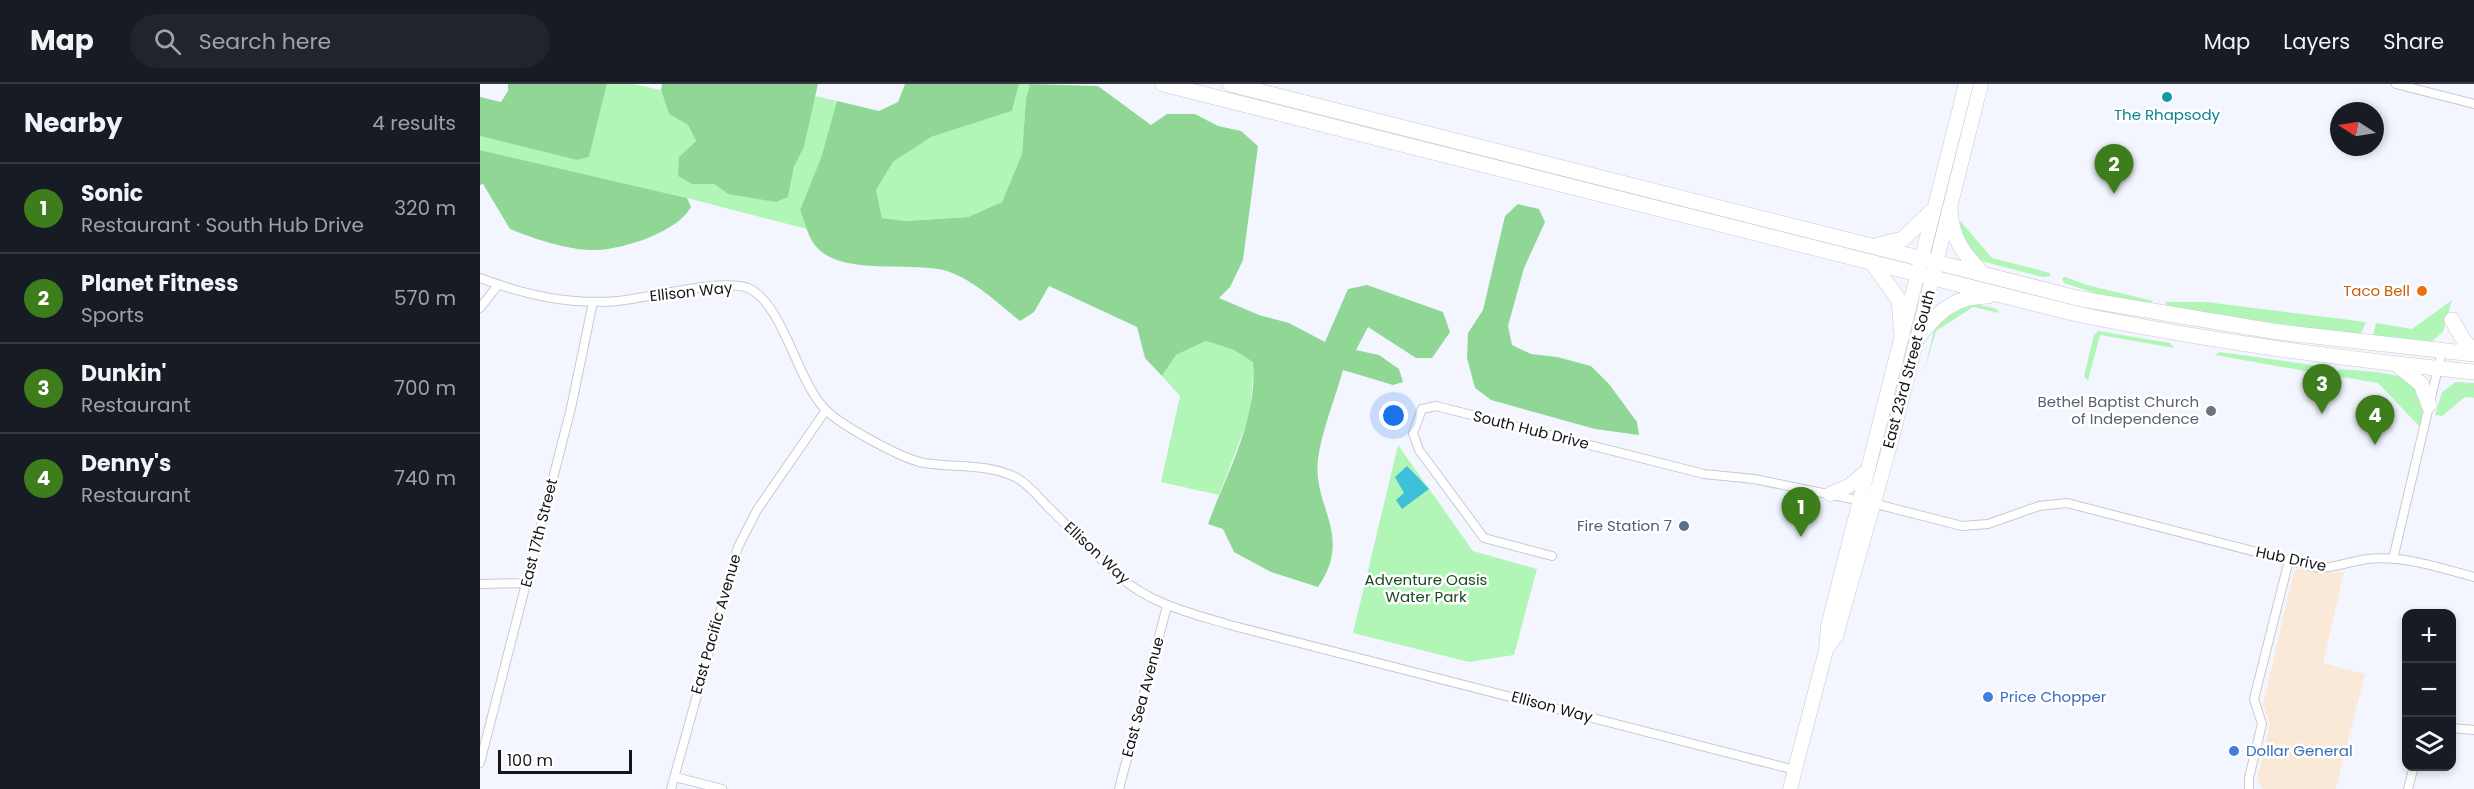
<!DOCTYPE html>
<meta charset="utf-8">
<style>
:root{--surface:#171b24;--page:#20242c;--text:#f1f3f6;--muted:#9ea1a6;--line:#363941;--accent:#3e7d1b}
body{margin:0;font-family:Poppins,sans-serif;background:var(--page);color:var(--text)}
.controls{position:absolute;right:18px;bottom:18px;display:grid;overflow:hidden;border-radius:12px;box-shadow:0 3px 9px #0003}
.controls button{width:54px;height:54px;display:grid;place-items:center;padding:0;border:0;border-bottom:2px solid var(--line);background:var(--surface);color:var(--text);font:30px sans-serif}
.compass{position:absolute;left:1850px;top:18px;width:54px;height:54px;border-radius:50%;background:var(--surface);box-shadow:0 3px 9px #0003;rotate:282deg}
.scale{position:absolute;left:18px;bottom:15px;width:134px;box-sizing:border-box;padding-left:6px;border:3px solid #151518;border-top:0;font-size:16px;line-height:21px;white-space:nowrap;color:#151518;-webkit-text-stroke:4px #fff;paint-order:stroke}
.you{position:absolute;left:914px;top:332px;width:21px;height:21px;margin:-15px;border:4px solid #fff;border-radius:50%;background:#1a73e8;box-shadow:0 0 0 9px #1a73e833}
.badge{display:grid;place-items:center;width:39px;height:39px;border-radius:50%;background:var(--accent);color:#fff;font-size:20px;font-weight:700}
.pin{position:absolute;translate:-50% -50px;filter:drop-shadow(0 2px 3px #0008)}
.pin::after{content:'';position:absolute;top:32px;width:21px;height:18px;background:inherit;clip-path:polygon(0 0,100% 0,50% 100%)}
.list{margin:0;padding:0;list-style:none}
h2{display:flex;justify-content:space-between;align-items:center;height:78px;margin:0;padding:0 24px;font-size:26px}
h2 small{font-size:20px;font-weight:400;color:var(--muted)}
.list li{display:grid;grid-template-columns:39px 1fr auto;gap:18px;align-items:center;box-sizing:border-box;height:90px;padding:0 24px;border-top:2px solid var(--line)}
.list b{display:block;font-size:22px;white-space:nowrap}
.list p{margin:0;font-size:20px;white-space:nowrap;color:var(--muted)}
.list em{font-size:20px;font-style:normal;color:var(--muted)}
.icon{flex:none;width:33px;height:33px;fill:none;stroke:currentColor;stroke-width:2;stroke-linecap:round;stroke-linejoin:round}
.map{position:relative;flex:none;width:1994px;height:705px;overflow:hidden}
header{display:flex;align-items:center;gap:36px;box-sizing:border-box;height:84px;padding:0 30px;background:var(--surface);border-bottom:2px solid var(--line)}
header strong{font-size:28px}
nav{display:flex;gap:33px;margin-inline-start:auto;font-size:21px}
.search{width:420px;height:54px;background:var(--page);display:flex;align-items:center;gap:15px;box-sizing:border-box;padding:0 21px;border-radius:33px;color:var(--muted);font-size:22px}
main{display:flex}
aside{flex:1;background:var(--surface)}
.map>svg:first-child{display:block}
.industrial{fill:#fbe9d8}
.green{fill:#b1f6b6}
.forest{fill:#90d796}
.water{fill:#3ebfda}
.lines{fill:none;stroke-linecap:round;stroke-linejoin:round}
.street-casing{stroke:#c8cad2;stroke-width:10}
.primary-casing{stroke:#c8cad2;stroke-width:15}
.highway-casing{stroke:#c8cad2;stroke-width:16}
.street{stroke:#fff;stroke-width:8}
.primary{stroke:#fff;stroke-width:14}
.highway{stroke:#fff;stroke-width:15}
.culture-dot{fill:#0f9aa8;stroke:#fff;stroke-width:2}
.food-dot{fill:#e8710a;stroke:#fff;stroke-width:2}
.worship-dot{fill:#6b7280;stroke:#fff;stroke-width:2}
.service-dot{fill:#5c6f8a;stroke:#fff;stroke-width:2}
.shop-dot{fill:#3f7fe0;stroke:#fff;stroke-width:2}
.labels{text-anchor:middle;stroke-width:5;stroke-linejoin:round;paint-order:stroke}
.culture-label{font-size:15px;fill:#0d838f;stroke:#fff}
.food-label{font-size:15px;fill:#c56008;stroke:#fff;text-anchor:end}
.street-label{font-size:15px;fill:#151518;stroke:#fff}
.worship-label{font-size:15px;fill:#5b616d;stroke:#fff;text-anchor:end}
.service-label{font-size:15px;fill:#4e5e75;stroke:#fff;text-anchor:end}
.park-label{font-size:15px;fill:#194a21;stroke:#fff}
.shop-label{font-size:15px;fill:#366cbe;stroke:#fff;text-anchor:start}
</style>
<header>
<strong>Map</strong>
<div class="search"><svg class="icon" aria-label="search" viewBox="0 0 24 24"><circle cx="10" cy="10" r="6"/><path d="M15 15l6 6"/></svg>Search here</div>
<nav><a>Map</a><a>Layers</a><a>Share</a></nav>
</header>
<main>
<aside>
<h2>Nearby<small>4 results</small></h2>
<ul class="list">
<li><span class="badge">1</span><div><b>Sonic</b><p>Restaurant · South Hub Drive</p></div><em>320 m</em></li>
<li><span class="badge">2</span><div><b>Planet Fitness</b><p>Sports</p></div><em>570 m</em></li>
<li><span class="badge">3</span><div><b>Dunkin'</b><p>Restaurant</p></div><em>700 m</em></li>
<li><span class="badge">4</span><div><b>Denny's</b><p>Restaurant</p></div><em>740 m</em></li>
</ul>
</aside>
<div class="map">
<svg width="1994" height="705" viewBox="0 0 1994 705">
<rect width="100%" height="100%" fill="#f4f6ff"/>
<path class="industrial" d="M 1819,485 L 1840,489 L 1864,488 L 1843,579 L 1885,590 L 1856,705 L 1783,705 L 1777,697 L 1790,639 L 1783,621 L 1814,486 Z"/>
<path class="green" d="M 127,0 L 153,0 L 181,6 L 189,30 L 208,41 L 216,57 L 199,73 L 212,100 L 234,100 L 248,110 L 308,113 L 314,83 L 324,63 L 335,12 L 357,17 L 341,75 L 320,126 L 327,145 L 207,114 L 0,66 L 0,52 L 97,76 L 109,73 Z
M 539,0 L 550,0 L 546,14 L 542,70 L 522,118 L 488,133 L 426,137 L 402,134 L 396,106 L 413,78 L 451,53 L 532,27 Z
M 1476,132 L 1512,174 L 1570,189 L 1570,192 L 1563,193 L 1497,176 L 1487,167 Z
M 1585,193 L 1607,201 L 1673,217 L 1669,220 L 1621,211 L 1584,199 L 1582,194 Z
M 1972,216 L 1963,248 L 1951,258 L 1893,251 L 1896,239 L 1932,245 Z
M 1685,218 L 1726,218 L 1886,238 L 1881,249 L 1877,251 L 1689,224 Z
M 1496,220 L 1517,225 L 1519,229 L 1493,223 L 1456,247 L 1443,291 L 1456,239 L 1469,226 Z
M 1618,247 L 1690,259 L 1694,264 L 1620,251 L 1608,297 L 1604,292 L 1614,251 Z
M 726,257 L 754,266 L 774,278 L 770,330 L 739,411 L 681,398 L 700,312 L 682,292 L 696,271 Z
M 1740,268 L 1839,282 L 1842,284 L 1842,290 L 1735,271 Z
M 1862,285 C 1905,290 1953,284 1940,343 L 1898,299 L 1856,292 L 1858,286 Z
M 1976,298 L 1994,299 L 1994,314 L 1985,313 L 1962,332 L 1955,331 L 1962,308 Z
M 918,361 L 993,467 L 1057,485 L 1034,571 L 989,578 L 873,549 Z"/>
<path class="forest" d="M 28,0 L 127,0 L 109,73 L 97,76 L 0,52 L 0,13 L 21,18 L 28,7 Z
M 182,0 L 338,0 L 324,63 L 314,83 L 308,113 L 296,118 L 248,110 L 234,100 L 212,100 L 198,92 L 199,73 L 216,57 L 208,41 L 189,30 L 181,6 Z
M 425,0 L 539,0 L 532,27 L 451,53 L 413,78 L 396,106 L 402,134 L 426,137 L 488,133 L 522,118 L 542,70 L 546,14 L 550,0 L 618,2 L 671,41 L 687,30 L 715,30 L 738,42 L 761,47 L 778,62 L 763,176 L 750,203 L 739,214 L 779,231 L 809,239 L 845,258 L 868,205 L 887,201 L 963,228 L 970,248 L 952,274 L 936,274 L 888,243 L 876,266 L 899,271 L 919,285 L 923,298 L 913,301 L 863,286 C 855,315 842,346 838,375 C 832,423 874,451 838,503 L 791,488 L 754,468 L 743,445 L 728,440 C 747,388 778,335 773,278 L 754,266 L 726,257 L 696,271 L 682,292 L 665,274 L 657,243 L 569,202 L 554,228 L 540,237 C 519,220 494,196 467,187 C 432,176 354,195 332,157 C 327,148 324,136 320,126 L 341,74 L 357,17 L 399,27 L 418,18 Z
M 0,66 L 207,114 L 211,123 C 197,148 145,165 116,166 C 90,167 55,155 30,145 L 3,100 L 0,101 Z
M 1038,120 L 1059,125 L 1065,138 L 1044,184 L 1028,242 L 1032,261 L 1051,270 L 1077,273 L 1111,282 L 1129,300 L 1157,338 L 1159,351 L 1115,345 L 1011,316 L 995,304 L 987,274 L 988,249 L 1003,226 L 1025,132 Z"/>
<path class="water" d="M 927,382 L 949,405 L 922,425 L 916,416 L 924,409 L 915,393 Z"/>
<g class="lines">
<g class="street-casing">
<path id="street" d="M 1916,0 L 1994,20
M 0,194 C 45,211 89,221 138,217 C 169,214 242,194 268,204 C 303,219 317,297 345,325 C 360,341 422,375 444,379 C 477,384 507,379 537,394 C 549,401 558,412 567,422 C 591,445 614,470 639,492 C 670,520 711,529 750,541 L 1315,686
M 0,224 L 18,201
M 1072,472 L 1004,454 L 939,366 L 933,349 L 942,325 L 956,322 L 1224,390 L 1274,395 L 1392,419 L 1482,442 L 1508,440 L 1559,422 L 1587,419 L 1838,484 C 1856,484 1871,477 1888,475 C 1924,471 1960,484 1994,493
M 1913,475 L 1962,267
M 0,500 L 46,499
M 1972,644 L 1994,646
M 0,679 L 91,324 L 113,218
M 195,693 L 242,705
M 191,705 L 258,463 L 277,426 L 346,326
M 639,705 L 687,522
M 1769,705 L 1769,694 L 1782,640 L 1774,615 L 1809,476
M 1928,705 L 1934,682"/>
</g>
<g class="primary-casing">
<path id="primary" d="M 1350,410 L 1369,402 L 1388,386
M 1347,564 L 1356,552 L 1412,354 L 1501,0
M 1310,705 L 1346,566 L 1348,542 L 1486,0"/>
</g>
<g class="highway-casing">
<path id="highway" d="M 683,0 L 1597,230 C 1728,257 1861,275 1994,288
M 750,0 L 1601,215 L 1798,248 L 1994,270
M 1470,124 C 1471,154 1483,169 1503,190
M 1398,161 L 1423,155 L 1452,127
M 1393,180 L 1419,216 L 1422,251
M 1972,236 L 1984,257 L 1994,266
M 1437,254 C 1458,229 1473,212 1508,212
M 1916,280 L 1941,300 L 1949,321"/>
</g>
<use href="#street" class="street"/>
<use href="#primary" class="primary"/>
<use href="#highway" class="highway"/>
</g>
<circle class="culture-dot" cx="1687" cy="13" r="6"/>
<circle class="food-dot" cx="1942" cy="207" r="6"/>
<circle class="worship-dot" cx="1731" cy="327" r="6"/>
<circle class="service-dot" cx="1204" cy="442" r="6"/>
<g class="shop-dot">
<circle cx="1508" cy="613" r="6"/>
<circle cx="1754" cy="667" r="6"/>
</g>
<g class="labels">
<g class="culture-label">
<text x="1687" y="36">The Rhapsody</text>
</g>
<g class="food-label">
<text x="1930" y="212">Taco Bell</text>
</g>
<g class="street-label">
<text transform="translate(211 208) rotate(-6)" y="5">Ellison Way</text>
<text transform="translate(1429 285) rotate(-75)" y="5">East 23rd Street South</text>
<text transform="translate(1051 346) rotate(14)" y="5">South Hub Drive</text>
<text transform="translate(59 449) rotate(-76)" y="5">East 17th Street</text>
<text transform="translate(617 469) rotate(43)" y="5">Ellison Way</text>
<text transform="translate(1811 475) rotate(12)" y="5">Hub Drive</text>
<text transform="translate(236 540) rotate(-74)" y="5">East Pacific Avenue</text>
<text transform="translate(663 613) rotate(-75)" y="5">East Sea Avenue</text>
<text transform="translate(1072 623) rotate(15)" y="5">Ellison Way</text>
</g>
<g class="worship-label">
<text x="1719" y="323">Bethel Baptist Church<tspan x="1719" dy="17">of Independence</tspan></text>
</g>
<g class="service-label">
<text x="1192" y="447">Fire Station 7</text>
</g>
<g class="park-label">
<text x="946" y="501">Adventure Oasis<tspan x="946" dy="17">Water Park</tspan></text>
</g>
<g class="shop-label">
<text x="1520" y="618">Price Chopper</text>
<text x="1766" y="672">Dollar General</text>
</g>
</g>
</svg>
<div class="controls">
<button>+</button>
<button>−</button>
<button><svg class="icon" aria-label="layers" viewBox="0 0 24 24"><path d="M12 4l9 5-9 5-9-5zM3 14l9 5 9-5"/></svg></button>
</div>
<svg class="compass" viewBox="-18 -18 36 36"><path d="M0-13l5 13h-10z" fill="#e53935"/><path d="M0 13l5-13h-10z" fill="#9ea1a6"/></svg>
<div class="scale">100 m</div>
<div class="you"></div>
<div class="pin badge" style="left:1321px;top:453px">1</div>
<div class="pin badge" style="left:1634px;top:110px">2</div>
<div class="pin badge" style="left:1842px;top:330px">3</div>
<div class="pin badge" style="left:1895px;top:361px">4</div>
</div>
</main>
